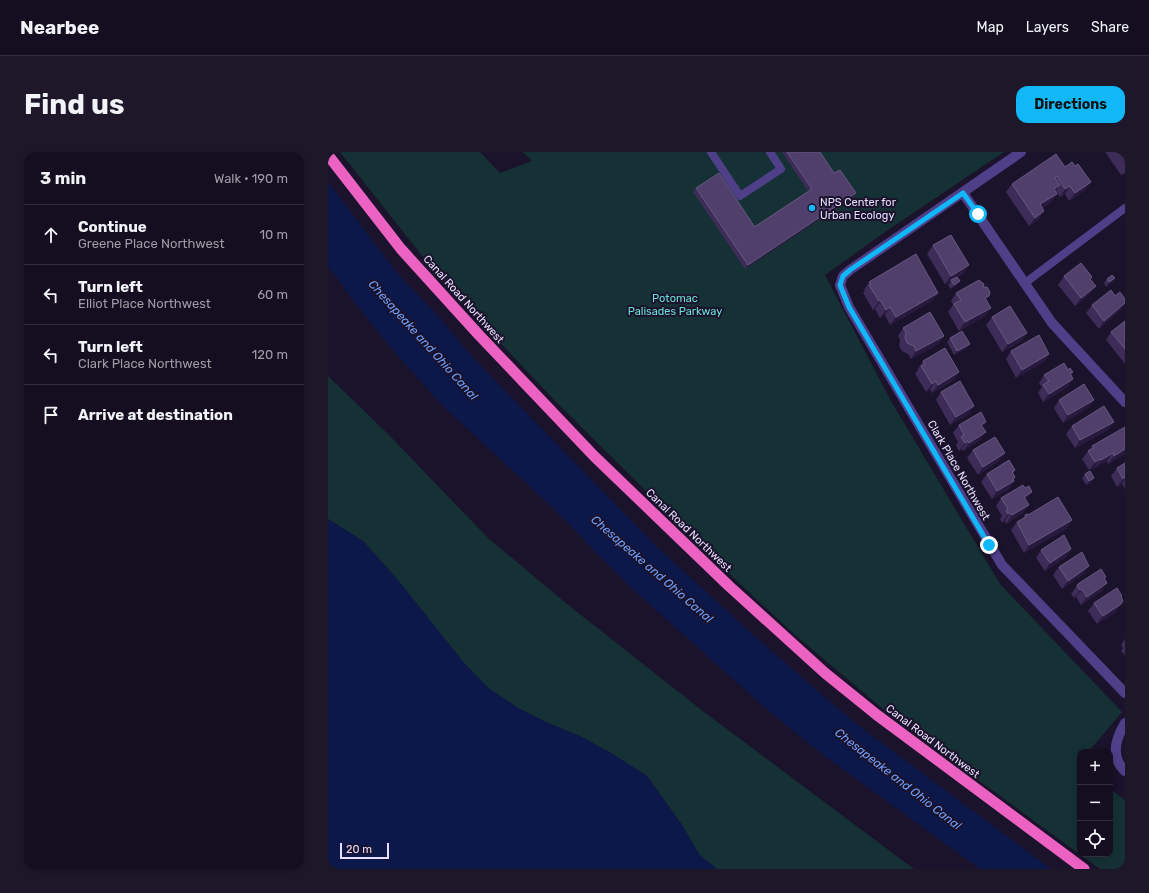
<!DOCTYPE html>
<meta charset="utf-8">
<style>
:root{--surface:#140e20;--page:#1d1729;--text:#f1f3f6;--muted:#9d9ca5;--line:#332e3e;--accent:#10b8f8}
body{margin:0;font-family:Rubik,sans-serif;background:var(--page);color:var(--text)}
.controls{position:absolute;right:12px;bottom:12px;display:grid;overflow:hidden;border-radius:8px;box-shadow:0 2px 10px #0003}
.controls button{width:36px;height:36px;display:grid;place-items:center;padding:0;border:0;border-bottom:1px solid var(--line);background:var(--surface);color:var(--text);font:20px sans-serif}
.scale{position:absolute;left:12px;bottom:10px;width:49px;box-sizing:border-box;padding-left:4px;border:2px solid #e7defe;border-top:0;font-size:11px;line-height:14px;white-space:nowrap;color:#e7defe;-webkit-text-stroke:3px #1b122b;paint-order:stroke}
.stop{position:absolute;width:12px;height:12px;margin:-9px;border:3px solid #10b8f8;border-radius:50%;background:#fff}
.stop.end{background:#10b8f8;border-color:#fff;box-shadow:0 1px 4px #0008}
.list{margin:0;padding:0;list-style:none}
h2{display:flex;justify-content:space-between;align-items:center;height:52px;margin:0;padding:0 16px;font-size:17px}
h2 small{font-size:13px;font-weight:400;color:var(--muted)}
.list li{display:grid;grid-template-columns:26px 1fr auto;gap:12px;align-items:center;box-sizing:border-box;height:60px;padding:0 16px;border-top:1px solid var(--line)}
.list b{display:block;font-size:15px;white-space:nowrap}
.list p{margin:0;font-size:13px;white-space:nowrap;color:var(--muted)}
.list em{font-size:13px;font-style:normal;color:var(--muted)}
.icon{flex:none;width:22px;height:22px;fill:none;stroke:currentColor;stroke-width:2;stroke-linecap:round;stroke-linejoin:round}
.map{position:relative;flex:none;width:797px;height:717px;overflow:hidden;border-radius:12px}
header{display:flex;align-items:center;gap:24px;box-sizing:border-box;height:56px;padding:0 20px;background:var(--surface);border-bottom:1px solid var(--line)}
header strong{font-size:19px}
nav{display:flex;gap:22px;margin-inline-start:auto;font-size:14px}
.intro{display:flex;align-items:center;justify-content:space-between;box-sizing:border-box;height:96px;padding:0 24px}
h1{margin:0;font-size:28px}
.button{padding:10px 18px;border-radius:12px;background:var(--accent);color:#111;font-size:14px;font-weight:700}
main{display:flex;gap:24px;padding:0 24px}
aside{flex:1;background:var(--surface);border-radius:12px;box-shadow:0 2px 10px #0003}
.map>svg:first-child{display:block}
.green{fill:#153135}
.water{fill:#0d184a}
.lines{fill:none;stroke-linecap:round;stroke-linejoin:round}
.service{stroke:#4f3f89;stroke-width:8}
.minor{stroke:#4f3f89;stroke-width:10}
.trunk{stroke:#ec62c3;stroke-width:11}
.wall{fill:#3d2c58}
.shaded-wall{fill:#281a3f}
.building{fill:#4f3f6a;stroke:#675881}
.route{stroke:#10b8f8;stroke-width:5}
.poi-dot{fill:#10b8f8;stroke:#1b122b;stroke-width:1.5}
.labels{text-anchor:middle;stroke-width:4;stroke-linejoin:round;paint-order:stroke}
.poi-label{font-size:11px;fill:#e7defe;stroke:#1b122b;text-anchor:start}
.park-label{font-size:11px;fill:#6aded5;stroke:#1b122b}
.street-label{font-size:11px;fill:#e7defe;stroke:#1b122b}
.water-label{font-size:12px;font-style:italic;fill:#6fa1fb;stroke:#1b122b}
</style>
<header>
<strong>Nearbee</strong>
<nav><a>Map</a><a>Layers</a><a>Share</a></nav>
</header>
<div class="intro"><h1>Find us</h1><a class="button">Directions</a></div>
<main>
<aside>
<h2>3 min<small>Walk · 190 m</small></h2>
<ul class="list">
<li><svg class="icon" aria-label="ahead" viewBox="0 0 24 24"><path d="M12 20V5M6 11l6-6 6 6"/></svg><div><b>Continue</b><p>Greene Place Northwest</p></div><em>10 m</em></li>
<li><svg class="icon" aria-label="left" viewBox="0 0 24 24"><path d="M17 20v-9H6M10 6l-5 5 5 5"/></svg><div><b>Turn left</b><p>Elliot Place Northwest</p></div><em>60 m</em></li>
<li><svg class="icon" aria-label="left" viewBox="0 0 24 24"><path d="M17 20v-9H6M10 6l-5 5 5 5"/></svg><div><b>Turn left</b><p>Clark Place Northwest</p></div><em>120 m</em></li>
<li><svg class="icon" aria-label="arrive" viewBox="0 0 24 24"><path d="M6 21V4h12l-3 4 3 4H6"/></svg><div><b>Arrive at destination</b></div></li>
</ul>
</aside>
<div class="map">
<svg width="797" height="717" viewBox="0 0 797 717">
<rect width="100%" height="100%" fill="#1b122b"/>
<path class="green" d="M 12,0 L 152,0 L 172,21 L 204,9 L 195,0 L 676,0 L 557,80 L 497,123 L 563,249 L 672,432 L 794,560 L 760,600 L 752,600 L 752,610 L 749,613 L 752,615 L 752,702 L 782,702 L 782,637 L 797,648 L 797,717 L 772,717 L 568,568 L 467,483 L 409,429 L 230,252 L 148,165 L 99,110 Z
M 0,224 L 60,282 L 160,386 L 239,452 L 376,560 L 586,717 L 389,717 L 371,703 L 354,673 L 319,624 L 286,603 L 254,585 L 220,571 L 190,556 L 160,536 L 136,511 L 69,427 L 35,389 L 0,367 Z"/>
<path class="water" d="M 0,30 L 70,122 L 110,164 L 148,209 L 330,396 L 432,489 L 527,571 L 723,717 L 652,717 L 494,602 L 442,560 L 299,432 L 227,358 L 114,253 L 68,202 L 27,151 L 0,114 Z
M 0,367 L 35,389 L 69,427 L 136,511 L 160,536 L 190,556 L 220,571 L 254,585 L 286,603 L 319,624 L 354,673 L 371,702 L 389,717 L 0,717 Z"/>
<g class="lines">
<path class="service" d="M 383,0 L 412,44 L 453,17 L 442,0
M 697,131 L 797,56"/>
<path class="minor" d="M 693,0 L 522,118 L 515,124 L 512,133 L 521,155 L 674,413 L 797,541
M 635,41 L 724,171 L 797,250
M 797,571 C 788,586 782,605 797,619"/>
<path class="trunk" d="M 0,3 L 73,97 L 151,183 L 266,304 L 401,434 L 497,521 L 549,563 L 756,717"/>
</g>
<path class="wall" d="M 454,0 L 492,0 L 506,21 L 528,41 L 525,45 L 417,117 L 365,40 L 368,36 L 426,74 L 428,74 L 480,39 Z
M 777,0 L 797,0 L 797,21 L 793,23 Z
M 737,15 L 757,38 L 741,49 L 737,42 L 732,45 L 728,39 L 729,42 L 723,50 L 714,56 L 711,67 L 701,74 L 678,40 L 684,32 Z
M 605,93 L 635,122 L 629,125 L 629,133 L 623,137 L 620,133 L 623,129 L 617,132 L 599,102 Z
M 736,124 L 762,127 L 762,142 L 747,154 L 730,133 Z
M 787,126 L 784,130 L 778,135 L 776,131 L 779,127 Z
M 541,130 L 610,141 L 604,149 L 562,173 L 557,163 L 552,166 L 547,157 L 545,158 L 535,141 L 537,139 L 536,138 Z
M 655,135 L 658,148 L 657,164 L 631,179 L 620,160 L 625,153 L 623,149 L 628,141 Z
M 787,144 L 793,157 L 771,177 L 758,161 L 764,153 Z
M 664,165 L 699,181 L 693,189 L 674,200 L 658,173 Z
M 797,169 L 797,212 L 778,188 L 783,180 Z
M 575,176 L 616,184 L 610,192 L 583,207 L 580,202 L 574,199 L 571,194 L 572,188 L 570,184 Z
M 622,186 L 642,192 L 639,196 L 626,203 L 619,190 Z
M 683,199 L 721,202 L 716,210 L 688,226 L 678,207 Z
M 595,209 L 626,228 L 604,241 L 602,237 L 598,240 L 587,222 L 590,218 L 590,217 Z
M 740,218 L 745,220 L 743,223 L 740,235 L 715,250 L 710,241 L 714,235 L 711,231 L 716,223 Z
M 613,240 L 646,254 L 641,262 L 622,273 L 608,248 Z
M 731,248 L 766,248 L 760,256 L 735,271 L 726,256 Z
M 631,273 L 655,275 L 652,288 L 635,299 L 634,297 L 631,299 L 628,293 L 630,290 L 625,281 Z
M 744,274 L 780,278 L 747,296 L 738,282 Z
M 797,276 L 797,302 L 780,312 L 779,309 L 767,316 L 767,315 L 761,318 L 754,307 L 764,294 Z
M 645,298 L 671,309 L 650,323 L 639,306 Z
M 797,311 L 797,337 L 794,332 L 789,335 L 783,324 L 789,316 Z
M 687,318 L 685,322 L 687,325 L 681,337 L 664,347 L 653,330 L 659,322 Z
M 757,322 L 766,326 L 763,331 L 758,333 L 754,326 Z
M 673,346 L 698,348 L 695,361 L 678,372 L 677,369 L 674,371 L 672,367 L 674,364 L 668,354 Z
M 697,363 L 700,363 L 744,368 L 738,377 L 696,401 L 683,378 L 689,370 L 695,366 Z
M 743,397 L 738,405 L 717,419 L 708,406 L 713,398 Z
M 761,414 L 755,422 L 734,437 L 725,423 L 731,415 Z
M 777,427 L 774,439 L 753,453 L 748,445 L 746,446 L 743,442 L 750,432 Z
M 793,445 L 788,460 L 769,472 L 760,459 L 766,451 Z
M 797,487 L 797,503 L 793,499 L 795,496 L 793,493 Z"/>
<path class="shaded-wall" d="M 763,30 L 757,38 L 741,49 L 747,41 Z
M 732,33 L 726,41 L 726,37 Z
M 742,34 L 737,42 L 732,45 L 737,37 Z
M 528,41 L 525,45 L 417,117 L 420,113 Z
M 729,42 L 723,50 L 706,61 L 712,52 Z
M 716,59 L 711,67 L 701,74 L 707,66 Z
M 641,113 L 635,122 L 617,132 L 623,124 Z
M 787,126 L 784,130 L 778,135 L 781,130 Z
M 632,129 L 629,133 L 623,137 L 626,133 Z
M 768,134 L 762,142 L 747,154 L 753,146 Z
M 610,141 L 604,149 L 562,173 L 568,165 Z
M 551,149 L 553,149 L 547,157 L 545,158 Z
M 797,151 L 797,152 L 793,157 L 771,177 L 776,169 Z
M 562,155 L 557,163 L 552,166 L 558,158 Z
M 663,156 L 657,164 L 631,179 L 637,170 Z
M 699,181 L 693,189 L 674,200 L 680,192 Z
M 616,184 L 610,192 L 583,207 L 588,199 Z
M 642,192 L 639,196 L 626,203 L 629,199 Z
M 721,202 L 716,210 L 688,226 L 694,218 Z
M 631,220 L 626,228 L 604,241 L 610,233 Z
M 745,227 L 740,235 L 715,250 L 721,242 Z
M 608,229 L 602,237 L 598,240 L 604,232 Z
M 766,248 L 760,256 L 735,271 L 740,263 Z
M 646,254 L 641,262 L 622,273 L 628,265 Z
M 658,270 L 653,278 L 653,273 Z
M 786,270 L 780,278 L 747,296 L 752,288 Z
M 658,280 L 652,288 L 635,299 L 641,291 Z
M 640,289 L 634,297 L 631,299 L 637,291 Z
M 797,297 L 797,302 L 780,312 L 786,304 Z
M 677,301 L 671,309 L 650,323 L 655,315 Z
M 785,301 L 779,309 L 767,316 L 773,308 Z
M 772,307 L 767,315 L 761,318 L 767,310 Z
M 687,325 L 683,331 L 686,329 L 681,337 L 664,347 L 669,339 Z
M 797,325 L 797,327 L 794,332 L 789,335 L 795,327 Z
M 766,326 L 763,331 L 758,333 L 761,329 Z
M 704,340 L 698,348 L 690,354 L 696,345 Z
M 701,353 L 695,361 L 678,372 L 684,363 Z
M 682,361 L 677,369 L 674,371 L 680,362 Z
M 744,368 L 738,377 L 696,401 L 701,393 Z
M 743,397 L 738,405 L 717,419 L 722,411 Z
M 761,414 L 755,422 L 734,437 L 740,429 Z
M 779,431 L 774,439 L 753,453 L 759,445 Z
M 754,437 L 748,445 L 746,446 L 752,438 Z
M 793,452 L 788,460 L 769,472 L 775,464 Z"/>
<path class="building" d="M 459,0 L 492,0 L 506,21 L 512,18 L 528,41 L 420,113 L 368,36 L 391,21 L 426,74 L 428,74 L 484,37 Z
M 728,2 L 737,15 L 744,10 L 747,14 L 750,12 L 763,30 L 747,41 L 742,34 L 737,37 L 729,24 L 727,26 L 732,33 L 726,37 L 729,42 L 712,52 L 716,59 L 707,66 L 684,32 Z
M 623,83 L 641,113 L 623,124 L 605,93 Z
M 588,102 L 610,141 L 568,165 L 562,155 L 558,158 L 553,149 L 551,149 L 541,133 L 543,132 L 541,130 Z
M 753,111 L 764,125 L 762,127 L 768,134 L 753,146 L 736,124 Z
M 784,123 L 787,126 L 781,130 L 779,127 Z
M 629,125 L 632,129 L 626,133 L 623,128 Z
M 651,128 L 656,132 L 655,135 L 659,135 L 662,140 L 661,144 L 657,146 L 663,156 L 637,170 L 626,152 L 633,148 L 628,141 Z
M 783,138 L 787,144 L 792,140 L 797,147 L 797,151 L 776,169 L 764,153 Z
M 682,154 L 699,181 L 680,192 L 664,165 Z
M 602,160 L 616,184 L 588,199 L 586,194 L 579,191 L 577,186 L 578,180 L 575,176 Z
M 797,169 L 797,197 L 783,180 Z
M 634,179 L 642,192 L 629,199 L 622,186 Z
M 711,183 L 721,202 L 694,218 L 683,199 Z
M 617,196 L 631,220 L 610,233 L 608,229 L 604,232 L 593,214 L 597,212 L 595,209 Z
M 736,211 L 740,218 L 742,216 L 745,220 L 742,221 L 745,227 L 721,242 L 715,233 L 721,229 L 716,223 Z
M 632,229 L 646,254 L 628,265 L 613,240 Z
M 756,232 L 766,248 L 740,263 L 731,248 Z
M 776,254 L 786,270 L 752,288 L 744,274 Z
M 653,260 L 658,270 L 653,273 L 658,280 L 641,291 L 640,289 L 637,291 L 633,285 L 636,283 L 631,273 Z
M 797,275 L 797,297 L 786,304 L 785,301 L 773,308 L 772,307 L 767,310 L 760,299 L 766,296 L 764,294 Z
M 667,285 L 677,301 L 655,315 L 645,298 Z
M 681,308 L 687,318 L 684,320 L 687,325 L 685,327 L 686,329 L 669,339 L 659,322 Z
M 797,311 L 797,325 L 795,327 L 789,316 Z
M 762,319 L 766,326 L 761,329 L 757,322 Z
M 695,333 L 697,336 L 701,334 L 704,340 L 696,345 L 701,353 L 684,363 L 682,361 L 680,362 L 678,359 L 680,357 L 673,346 Z
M 730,345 L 744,368 L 701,393 L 689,370 L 698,365 L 697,363 L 700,362 L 700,363 Z
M 736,383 L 743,397 L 722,411 L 713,398 Z
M 754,400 L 761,414 L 740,429 L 731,415 Z
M 773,417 L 778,425 L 776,426 L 779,431 L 759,445 L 754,437 L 752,438 L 749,434 L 750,432 Z
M 789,436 L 794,444 L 793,445 L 795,449 L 793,452 L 775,464 L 766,451 Z"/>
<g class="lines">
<path class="route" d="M 650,62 L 635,41 L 522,118 L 515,124 L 512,133 L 521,155 L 661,393"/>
</g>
<circle class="poi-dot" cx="484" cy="56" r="4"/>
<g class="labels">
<g class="poi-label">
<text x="492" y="54">NPS Center for<tspan x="492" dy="13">Urban Ecology</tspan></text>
</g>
<g class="park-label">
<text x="347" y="150">Potomac<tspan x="347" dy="13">Palisades Parkway</tspan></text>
</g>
<g class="street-label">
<text transform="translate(136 147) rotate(48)" y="4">Canal Road Northwest</text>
<text transform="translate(631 318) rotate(60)" y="4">Clark Place Northwest</text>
<text transform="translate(361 378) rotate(44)" y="4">Canal Road Northwest</text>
<text transform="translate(605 589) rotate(37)" y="4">Canal Road Northwest</text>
</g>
<g class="water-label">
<text transform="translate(95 188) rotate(48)" y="4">Chesapeake and Ohio Canal</text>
<text transform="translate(324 417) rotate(41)" y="4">Chesapeake and Ohio Canal</text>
<text transform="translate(570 627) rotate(38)" y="4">Chesapeake and Ohio Canal</text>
</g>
</g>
</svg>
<div class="controls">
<button>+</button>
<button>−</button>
<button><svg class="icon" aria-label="locate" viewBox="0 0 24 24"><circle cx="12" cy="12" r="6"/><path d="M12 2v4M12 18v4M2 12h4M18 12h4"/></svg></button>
</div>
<div class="scale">20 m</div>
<div class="stop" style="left:650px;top:62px"></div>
<div class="stop end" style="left:661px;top:393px"></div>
</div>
</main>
